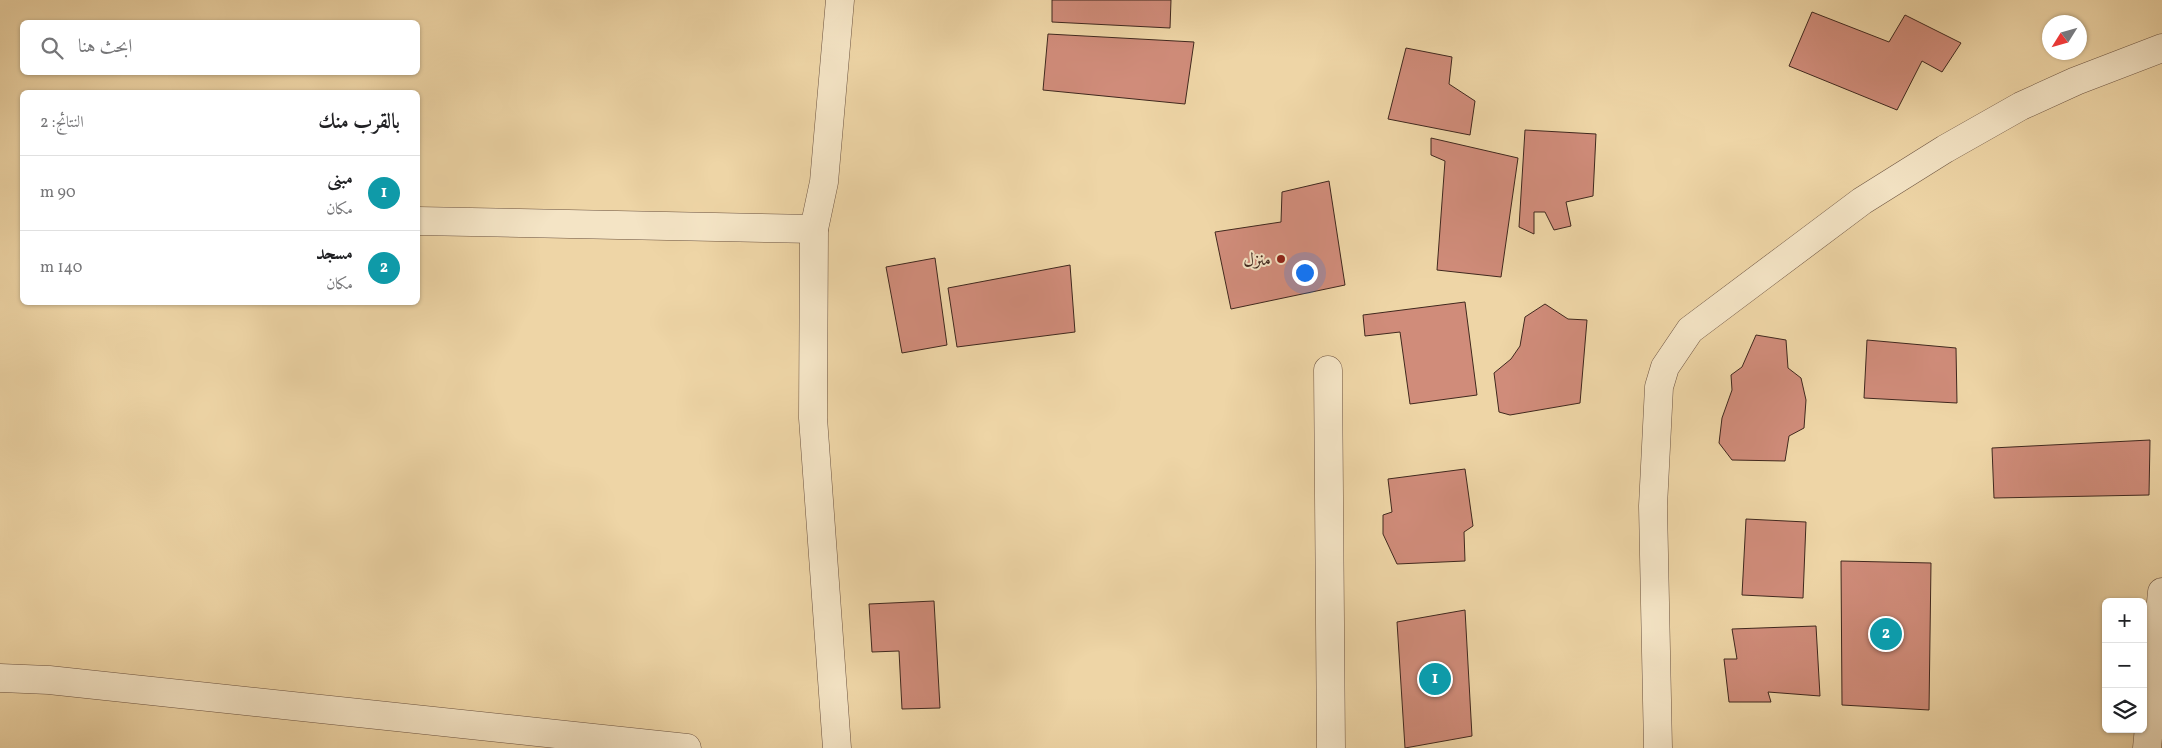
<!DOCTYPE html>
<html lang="ar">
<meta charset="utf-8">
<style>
:root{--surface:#fff;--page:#f6f6f6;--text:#202124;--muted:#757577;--line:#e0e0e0;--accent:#ea580c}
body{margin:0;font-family:Vollkorn,Amiri,serif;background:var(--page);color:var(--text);direction:rtl}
.controls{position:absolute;right:15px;bottom:15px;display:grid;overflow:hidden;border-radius:8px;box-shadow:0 1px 4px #0004}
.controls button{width:45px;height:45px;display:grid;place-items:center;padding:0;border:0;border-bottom:1px solid var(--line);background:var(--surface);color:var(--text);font:25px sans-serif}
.compass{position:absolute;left:2042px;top:15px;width:45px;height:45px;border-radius:50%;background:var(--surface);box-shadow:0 1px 4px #0004;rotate:233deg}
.you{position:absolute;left:1304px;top:272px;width:18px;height:18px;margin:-12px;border:4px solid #fff;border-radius:50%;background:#1a73e8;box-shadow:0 0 0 8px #1a73e833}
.badge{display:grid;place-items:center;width:32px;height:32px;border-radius:50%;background:var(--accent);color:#fff;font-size:16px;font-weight:700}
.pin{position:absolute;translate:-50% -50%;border:2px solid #fff;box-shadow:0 1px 5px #0006}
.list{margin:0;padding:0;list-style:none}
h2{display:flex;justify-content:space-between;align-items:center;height:65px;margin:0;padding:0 20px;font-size:21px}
h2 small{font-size:16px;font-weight:400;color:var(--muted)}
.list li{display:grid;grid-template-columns:32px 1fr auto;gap:15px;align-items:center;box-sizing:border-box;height:75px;padding:0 20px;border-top:1px solid var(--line)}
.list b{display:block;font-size:19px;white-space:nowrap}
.list p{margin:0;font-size:16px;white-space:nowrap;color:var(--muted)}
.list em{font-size:16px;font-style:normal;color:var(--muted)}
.icon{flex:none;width:28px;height:28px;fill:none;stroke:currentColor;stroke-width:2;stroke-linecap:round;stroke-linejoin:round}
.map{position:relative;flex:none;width:2162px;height:748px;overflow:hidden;direction:ltr}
.search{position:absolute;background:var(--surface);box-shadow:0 1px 4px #0004;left:20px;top:20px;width:400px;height:55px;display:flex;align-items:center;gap:12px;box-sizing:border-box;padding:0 18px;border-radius:8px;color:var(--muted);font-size:19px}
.panel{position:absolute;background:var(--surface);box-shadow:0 1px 4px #0004;left:20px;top:90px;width:400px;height:215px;border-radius:8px;direction:rtl}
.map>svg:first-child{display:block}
.building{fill:#d08c7a;stroke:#40281e}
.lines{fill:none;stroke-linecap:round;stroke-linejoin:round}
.minor-casing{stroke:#6c5340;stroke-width:29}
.tertiary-casing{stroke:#6c5340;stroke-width:29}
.minor{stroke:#f4e4c5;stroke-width:28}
.tertiary{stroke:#f4e4c5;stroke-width:28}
.poi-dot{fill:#8f2418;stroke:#f4e4c5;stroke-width:2}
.labels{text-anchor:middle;stroke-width:4;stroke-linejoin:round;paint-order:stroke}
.poi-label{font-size:18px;fill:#40281e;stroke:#f4e4c5;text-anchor:end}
</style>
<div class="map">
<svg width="2162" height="748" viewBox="0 0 2162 748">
<rect width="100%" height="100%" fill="#eed5a6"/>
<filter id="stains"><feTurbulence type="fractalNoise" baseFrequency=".004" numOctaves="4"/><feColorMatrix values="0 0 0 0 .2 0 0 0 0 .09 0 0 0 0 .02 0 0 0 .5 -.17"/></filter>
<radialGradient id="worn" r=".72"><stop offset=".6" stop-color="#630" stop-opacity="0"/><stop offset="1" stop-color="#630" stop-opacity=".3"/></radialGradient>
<path class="building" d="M 1052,0 L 1171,0 L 1170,28 L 1052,22 Z
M 1812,12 L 1889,42 L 1905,15 L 1961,43 L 1942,72 L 1922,61 L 1897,110 L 1789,66 Z
M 1048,34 L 1194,42 L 1185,104 L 1043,90 Z
M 1406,48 L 1452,57 L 1449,84 L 1475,101 L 1470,135 L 1388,119 Z
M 1525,130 L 1596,134 L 1593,196 L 1566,202 L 1571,226 L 1554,230 L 1545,212 L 1534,212 L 1534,234 L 1519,227 Z
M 1431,138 L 1518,158 L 1501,277 L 1437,270 L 1445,161 L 1431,155 Z
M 1329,181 L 1345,285 L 1231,309 L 1215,232 L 1281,222 L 1282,192 Z
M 935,258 L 947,345 L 902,353 L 886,267 Z
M 1070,265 L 1075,332 L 957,347 L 948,288 Z
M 1465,302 L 1477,395 L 1410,404 L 1400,332 L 1365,336 L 1363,315 Z
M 1545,304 L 1568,319 L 1587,320 L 1580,403 L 1510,415 L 1499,412 L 1494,373 L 1511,359 L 1520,346 L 1525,317 Z
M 1756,335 L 1786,340 L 1788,368 L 1801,378 L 1806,400 L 1804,428 L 1789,436 L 1785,461 L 1732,460 L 1719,443 L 1722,418 L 1732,390 L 1731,375 L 1742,367 Z
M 1867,340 L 1956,348 L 1957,403 L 1864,398 Z
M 2150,440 L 2149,495 L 1994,498 L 1992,448 Z
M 1465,469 L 1473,526 L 1464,532 L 1465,561 L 1397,564 L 1383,534 L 1383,515 L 1392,512 L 1388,479 Z
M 1746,519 L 1806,522 L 1803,598 L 1742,595 Z
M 1841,561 L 1931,563 L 1929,710 L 1842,705 Z
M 934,601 L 940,708 L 902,709 L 899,651 L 872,652 L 869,604 Z
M 1465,610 L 1472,736 L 1405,748 L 1397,622 Z
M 1816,626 L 1820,696 L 1768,692 L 1771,702 L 1729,702 L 1724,659 L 1737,659 L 1732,629 Z"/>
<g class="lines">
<g class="minor-casing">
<path id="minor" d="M 418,221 L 814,229
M 1328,370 L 1331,748
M 0,678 L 49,680 L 687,748
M 1658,748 L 1653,506 L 1659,387 L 1665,367 L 1690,330 L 1862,201 L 1945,149 L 2021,106 L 2076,81 L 2162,48
M 2147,748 L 2162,592"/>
</g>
<g class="tertiary-casing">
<path id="tertiary" d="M 837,748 L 813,418 L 814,229 L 824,182 L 840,0"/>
</g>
<use href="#minor" class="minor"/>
<use href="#tertiary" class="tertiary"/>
</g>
<circle class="poi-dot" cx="1281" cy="259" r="5"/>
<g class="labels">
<g class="poi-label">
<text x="1271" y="265">منزل</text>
</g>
</g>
<rect width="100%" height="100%" filter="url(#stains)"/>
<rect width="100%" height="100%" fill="url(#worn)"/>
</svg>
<div class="controls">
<button>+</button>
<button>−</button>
<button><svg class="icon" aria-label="layers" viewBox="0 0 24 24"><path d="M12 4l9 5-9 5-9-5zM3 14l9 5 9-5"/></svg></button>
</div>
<svg class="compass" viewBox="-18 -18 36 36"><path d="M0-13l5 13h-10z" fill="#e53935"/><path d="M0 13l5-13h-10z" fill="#757577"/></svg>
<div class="you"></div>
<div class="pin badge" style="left:1435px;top:679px;background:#0f9aa8">1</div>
<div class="pin badge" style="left:1886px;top:634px;background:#0f9aa8">2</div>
<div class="search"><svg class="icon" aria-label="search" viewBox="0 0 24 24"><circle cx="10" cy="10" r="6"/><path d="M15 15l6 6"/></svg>ابحث هنا</div>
<section class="panel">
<h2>بالقرب منك<small>النتائج: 2</small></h2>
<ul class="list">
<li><span class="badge" style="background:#0f9aa8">1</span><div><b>مبنى</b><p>مكان</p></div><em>90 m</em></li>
<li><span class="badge" style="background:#0f9aa8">2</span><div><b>مسجد</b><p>مكان</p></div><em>140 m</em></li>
</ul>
</section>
</div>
